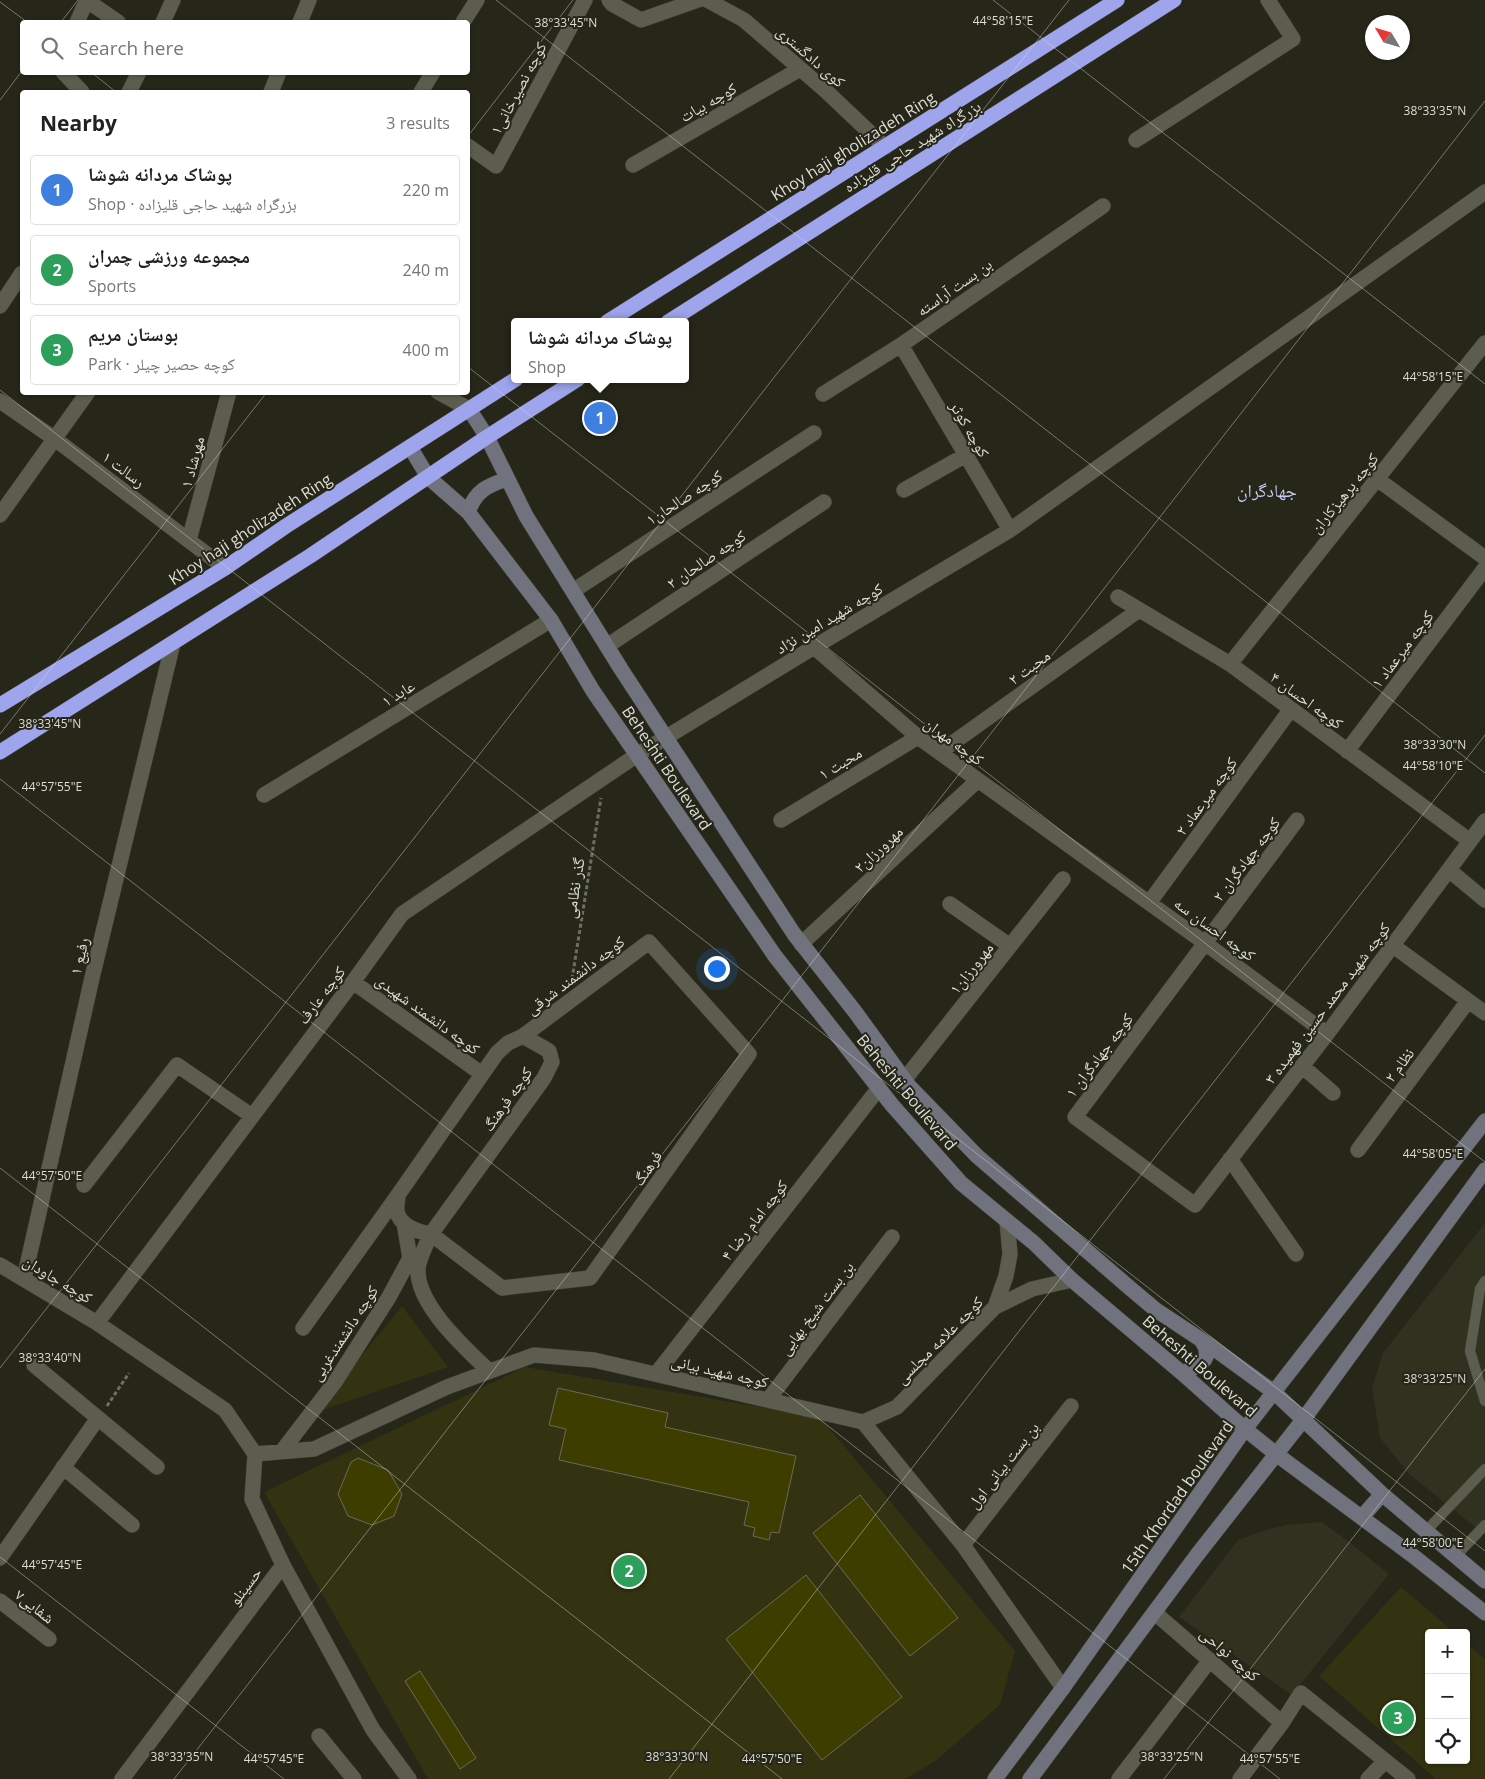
<!DOCTYPE html>
<meta charset="utf-8">
<style>
:root{--surface:#fff;--page:#f6f6f6;--text:#222;--muted:#767676;--line:#e0e0e0;--accent:#5f6284}
body{margin:0;font-family:"Open Sans","Noto Naskh Arabic",sans-serif;background:var(--page);color:var(--text)}
.controls{position:absolute;right:15px;bottom:15px;display:grid;overflow:hidden;border-radius:5px;box-shadow:0 1px 4px #0004}
.controls button{width:45px;height:45px;display:grid;place-items:center;padding:0;border:0;border-bottom:1px solid var(--line);background:var(--surface);color:var(--text);font:25px sans-serif}
.compass{position:absolute;left:1365px;top:15px;width:45px;height:45px;border-radius:50%;background:var(--surface);box-shadow:0 1px 4px #0004;rotate:308deg}
.you{position:absolute;left:716px;top:968px;width:18px;height:18px;margin:-12px;border:4px solid #fff;border-radius:50%;background:#1a73e8;box-shadow:0 0 0 8px #1a73e833}
.badge{display:grid;place-items:center;width:32px;height:32px;border-radius:50%;background:var(--accent);color:#fff;font-size:16px;font-weight:700}
.pin{position:absolute;translate:-50% -50%;border:2px solid #fff;box-shadow:0 1px 5px #0006}
.popup{position:absolute;left:511px;top:318px;width:178px;height:65px;box-sizing:border-box;display:grid;place-content:center;border-radius:5px;background:var(--surface);filter:drop-shadow(0 1px 4px #0005);font-size:16px;white-space:nowrap;color:var(--muted)}
.popup b{font-size:19px;color:var(--text)}
.popup::after{content:'';position:absolute;left:50%;top:100%;margin-left:-10px;border:10px solid transparent;border-top-color:var(--surface)}
.list{margin:0;padding:0;list-style:none}
h2{display:flex;justify-content:space-between;align-items:center;height:65px;margin:0;padding:0 20px;font-size:21px}
h2 small{font-size:16px;font-weight:400;color:var(--muted)}
.list li{display:grid;grid-template-columns:32px 1fr auto;gap:15px;align-items:center;box-sizing:border-box;height:70px;margin:0 10px 10px;padding:0 10px;border:1px solid var(--line);border-radius:5px}
.list b{display:block;font-size:19px;white-space:nowrap}
.list p{margin:0;font-size:16px;white-space:nowrap;color:var(--muted)}
.list em{font-size:16px;font-style:normal;color:var(--muted)}
.icon{flex:none;width:28px;height:28px;fill:none;stroke:currentColor;stroke-width:2;stroke-linecap:round;stroke-linejoin:round}
.map{position:relative;flex:none;width:1485px;height:1779px;overflow:hidden}
.search{position:absolute;background:var(--surface);box-shadow:0 1px 4px #0004;left:20px;top:20px;width:450px;height:55px;display:flex;align-items:center;gap:12px;box-sizing:border-box;padding:0 18px;border-radius:5px;color:var(--muted);font-size:19px}
.panel{position:absolute;background:var(--surface);box-shadow:0 1px 4px #0004;left:20px;top:90px;width:450px;height:305px;border-radius:5px}
.map>svg:first-child{display:block}
.built{fill:#30311e}
.green{fill:#331}
.building{fill:#3e3d00;stroke:#696a5b}
.lines{fill:none;stroke-linecap:round;stroke-linejoin:round}
.lane-casing{stroke:#404036;stroke-width:11}
.street-casing{stroke:#404036;stroke-width:16}
.secondary-casing{stroke:#404036;stroke-width:16}
.highway-casing{stroke:#404036;stroke-width:16}
.path{stroke:#6e6f63;stroke-width:3;stroke-dasharray:4 2.5;stroke-linecap:butt}
.lane{stroke:#5c5d4e;stroke-width:10}
.street{stroke:#5c5d4e;stroke-width:15}
.secondary{stroke:#70737e;stroke-width:15}
.highway{stroke:#9ea5ed;stroke-width:15}
.ticks{fill:none;stroke:#dcddd4;stroke-width:1;stroke-opacity:0.45}
.labels{text-anchor:middle;stroke-width:4;stroke-linejoin:round;paint-order:stroke}
.street-label{font-size:16px;fill:#dcddd4;stroke:#262619}
.neighbourhood-label{font-size:18px;fill:#c5cbf6;stroke:#262619}
.ticks-label{font-size:12px;text-anchor:middle;fill:#dcddd4;stroke:#262619;stroke-width:4;stroke-linejoin:round;paint-order:stroke}
</style>
<div class="map">
<svg width="1485" height="1779" viewBox="0 0 1485 1779">
<rect width="100%" height="100%" fill="#262619"/>
<path class="built" d="M 1485,1223 L 1485,1535 L 1409,1474 L 1380,1438 L 1372,1388 L 1383,1353 Z
M 1322,1522 L 1349,1542 L 1389,1574 L 1292,1695 L 1179,1617 L 1238,1540 L 1266,1530 L 1286,1525 Z"/>
<path class="green" d="M 402,1306 L 448,1367 L 316,1412 Z
M 525,1367 L 820,1417 L 1015,1651 L 1000,1705 L 934,1762 L 905,1779 L 428,1779 L 264,1492 Z
M 1401,1587 L 1455,1633 L 1429,1633 L 1429,1760 L 1466,1760 L 1466,1643 L 1485,1659 L 1485,1779 L 1436,1779 L 1319,1676 Z"/>
<path class="building" d="M 558,1388 L 668,1413 L 665,1427 L 796,1456 L 779,1533 L 771,1532 L 769,1540 L 753,1536 L 755,1528 L 744,1525 L 749,1502 L 559,1460 L 566,1429 L 549,1425 Z
M 358,1458 L 388,1470 L 402,1494 L 394,1516 L 372,1525 L 348,1516 L 338,1494 L 351,1462 Z
M 860,1495 L 958,1618 L 910,1656 L 813,1533 Z
M 806,1575 L 902,1697 L 822,1760 L 726,1639 Z
M 420,1671 L 476,1758 L 460,1769 L 405,1681 Z"/>
<g class="lines">
<g class="lane-casing">
<path id="lane" d="M 1485,1281 L 1480,1289 L 1470,1351 L 1485,1401
M 1426,1531 L 1485,1469
M 1455,1557 L 1485,1525"/>
</g>
<g class="street-casing">
<path id="street" d="M 86,0 L 118,22
M 609,0 L 612,4 L 641,20 L 698,0
M 707,0 L 744,20 L 826,91 L 885,147
M 77,22 L 87,0
M 163,22 L 173,0
M 300,22 L 309,0
M 463,22 L 477,0
M 63,72 L 82,92
M 129,92 L 139,72
M 271,92 L 279,72
M 421,92 L 433,72
M 1136,140 L 1293,39 L 1268,0
M 468,146 L 496,166 L 585,0
M 633,165 L 800,69
M 0,306 L 22,273
M 901,345 L 1010,530
M 438,392 L 469,409
M 823,394 L 901,345 L 1103,206
M 0,401 L 55,439 L 225,568
M 1377,479 L 1485,558
M 904,490 L 966,455
M 0,515 L 88,392
M 189,540 L 229,392
M 573,591 L 814,433
M 1118,597 L 1230,664 L 1470,841
M 607,646 L 824,502
M 814,647 L 918,737 L 1205,943 L 1327,1034
M 1230,664 L 1485,343
M 1347,751 L 1485,568
M 940,752 L 1139,610
M 264,795 L 551,620
M 781,820 L 918,737
M 1297,820 L 1075,1117 L 1195,1205 L 1327,1034 L 1485,821
M 1449,870 L 1485,900
M 1149,903 L 1291,709
M 950,904 L 1010,946
M 801,944 L 978,780
M 1392,945 L 1485,1013
M 353,982 L 482,1074
M 1302,1066 L 1333,1093
M 905,1079 L 1063,879
M 1358,1150 L 1468,1001
M 1230,1159 L 1296,1254
M 84,1185 L 177,1065 L 252,1116
M 0,1265 L 97,1323 L 225,1410 L 255,1454 L 252,1499 L 283,1565
M 24,1279 L 92,978 L 173,643
M 995,1307 L 1006,1276 L 1010,1254 L 1007,1221
M 97,1323 L 353,982 L 402,914 L 637,755 L 814,647 L 1010,530 L 1485,192
M 303,1328 L 398,1195 L 497,1053 L 508,1043 L 523,1036 L 549,1051 L 552,1062 L 544,1078 L 431,1234 C 419,1232 401,1227 397,1212 C 396,1207 398,1200 398,1195
M 34,1365 L 157,1467
M 489,1371 C 465,1348 417,1305 418,1270 C 418,1260 427,1243 431,1234 L 502,1288 L 590,1278 L 749,1054 L 649,942 L 523,1036
M 656,1374 L 879,1088
M 768,1400 L 892,1237
M 863,1422 L 897,1407 L 995,1307 L 1032,1289 L 1072,1280
M 282,1451 L 335,1382 L 389,1297 L 410,1258 L 404,1223
M 255,1454 L 314,1449 L 447,1387 L 534,1355 L 594,1360 L 863,1422 L 963,1545 L 1063,1688
M 63,1467 L 132,1525
M 963,1545 L 1071,1406
M 0,1558 L 98,1418
M 0,1601 L 49,1639
M 1155,1613 L 1282,1723
M 319,1736 L 354,1779
M 122,1779 L 283,1565 L 373,1730 L 409,1779
M 1119,1779 L 1210,1660
M 1240,1779 L 1282,1723 L 1301,1693 L 1408,1779
M 1368,1779 L 1385,1761"/>
</g>
<g class="secondary-casing">
<path id="secondary" d="M 469,409 L 487,437 L 526,516 L 621,669 L 794,934 L 856,1013 L 909,1086 L 977,1156 L 1131,1289 L 1156,1310 L 1209,1345 L 1275,1393 L 1382,1494 L 1485,1581
M 410,447 L 428,477 L 468,512 L 551,620 L 593,691 L 775,956 L 892,1105 L 961,1183 L 1034,1243 L 1072,1280 L 1182,1373 L 1245,1429 L 1276,1454 L 1412,1555 L 1485,1613
M 468,512 C 476,491 486,486 507,479
M 1182,1373 C 1197,1367 1216,1360 1201,1340
M 1362,1517 L 1382,1494
M 995,1779 L 1063,1688 L 1245,1429 L 1485,1121
M 1030,1779 L 1197,1555 L 1303,1420 L 1485,1170"/>
</g>
<g class="highway-casing">
<path id="highway" d="M 607,322 L 1117,0
M 668,322 L 1174,0
M 0,705 L 225,568 L 286,526 L 516,379
M 0,752 L 310,556 L 487,437 L 578,379"/>
</g>
<path class="path" d="M 572,979 L 601,798
M 107,1406 L 129,1373"/>
<use href="#lane" class="lane"/>
<use href="#street" class="street"/>
<use href="#secondary" class="secondary"/>
<use href="#highway" class="highway"/>
</g>
<path class="ticks" d="M 496,0 L 1485,773M 993,0 L 1485,384M 0,2 L 27,22M 61,22 L 78,0M 91,72 L 116,92M 0,100 L 22,71M 468,136 L 573,0M 468,367 L 1485,1162M 0,390 L 1485,1551M 0,734 L 267,392M 0,779 L 1280,1779M 0,1168 L 782,1779M 0,1368 L 1069,0M 0,1557 L 284,1779M 174,1779 L 1485,101M 669,1779 L 1485,735M 1164,1779 L 1485,1369"/>
<g class="labels">
<g class="street-label">
<text transform="translate(811 56) rotate(41)" y="6">کوی دادگستری</text>
<text transform="translate(518 88) rotate(-62)" y="6">کوچه نصیرخانی۱</text>
<text transform="translate(708 102) rotate(-30)" y="6">کوچه بیات</text>
<text transform="translate(853 146) rotate(-32)" y="6">Khoy haji gholizadeh Ring</text>
<text transform="translate(912 146) rotate(-32)" y="6">بزرگراه شهید حاجی قلیزاده</text>
<text transform="translate(954 287) rotate(-35)" y="6">بن بست آراسته</text>
<text transform="translate(970 429) rotate(60)" y="6">کوچه کوثر</text>
<text transform="translate(192 462) rotate(-75)" y="6">مهرشاد ۱</text>
<text transform="translate(124 469) rotate(37)" y="6">رسالت ۱</text>
<text transform="translate(1344 493) rotate(-51)" y="6">کوچه پرهیزکاران</text>
<text transform="translate(684 497) rotate(-33)" y="6">کوچه صالحان۱</text>
<text transform="translate(250 529) rotate(-33)" y="6">Khoy haji gholizadeh Ring</text>
<text transform="translate(706 559) rotate(-34)" y="6">کوچه صالحان ۲</text>
<text transform="translate(829 618) rotate(-31)" y="6">کوچه شهید امین نژاد</text>
<text transform="translate(1402 649) rotate(-53)" y="6">کوچه میرعماد ۱</text>
<text transform="translate(1029 667) rotate(-36)" y="6">محبت ۲</text>
<text transform="translate(398 693) rotate(-31)" y="6">عابد ۱</text>
<text transform="translate(1307 700) rotate(36)" y="6">کوچه احسان ۴</text>
<text transform="translate(954 741) rotate(36)" y="6">کوچه مهران</text>
<text transform="translate(840 763) rotate(-31)" y="6">محبت ۱</text>
<text transform="translate(667 768) rotate(56)" y="6">Beheshti Boulevard</text>
<text transform="translate(1206 796) rotate(-54)" y="6">کوچه میرعماد ۲</text>
<text transform="translate(878 849) rotate(-43)" y="6">مهرورزان۲</text>
<text transform="translate(1246 859) rotate(-53)" y="6">کوچه جهادگران ۲</text>
<text transform="translate(574 888) rotate(-81)" y="6">گذر نظامی</text>
<text transform="translate(1215 929) rotate(36)" y="6">کوچه احسان سه</text>
<text transform="translate(79 956) rotate(-77)" y="6">رفیع ۱</text>
<text transform="translate(971 968) rotate(-52)" y="6">مهرورزان۱</text>
<text transform="translate(575 975) rotate(-37)" y="6">کوچه دانشمند شرقی</text>
<text transform="translate(321 995) rotate(-53)" y="6">کوچه عارف</text>
<text transform="translate(1327 1003) rotate(-53)" y="6">کوچه شهید محمد حسین فهمیده ۳</text>
<text transform="translate(428 1014) rotate(36)" y="6">کوچه دانشمند شهیدی</text>
<text transform="translate(1099 1055) rotate(-53)" y="6">کوچه جهادگران ۱</text>
<text transform="translate(1399 1065) rotate(-53)" y="6">نظام ۲</text>
<text transform="translate(907 1092) rotate(50)" y="6">Beheshti Boulevard</text>
<text transform="translate(507 1099) rotate(-55)" y="6">کوچه فرهنگ</text>
<text transform="translate(647 1168) rotate(-55)" y="6">فرهنگ</text>
<text transform="translate(754 1220) rotate(-52)" y="6">کوچه امام رضا ۴</text>
<text transform="translate(58 1279) rotate(31)" y="6">کوچه جاودان</text>
<text transform="translate(816 1308) rotate(-53)" y="6">بن بست شیخ بهایی</text>
<text transform="translate(344 1333) rotate(-57)" y="6">کوچه دانشمندغربی</text>
<text transform="translate(939 1340) rotate(-45)" y="6">کوچه علامه مجلسی</text>
<text transform="translate(1200 1366) rotate(41)" y="6">Beheshti Boulevard</text>
<text transform="translate(720 1371) rotate(13)" y="6">کوچه شهید بیانی</text>
<text transform="translate(1003 1465) rotate(-52)" y="6">بن بست بیانی اول</text>
<text transform="translate(1177 1497) rotate(-55)" y="6">15th Khordad boulevard</text>
<text transform="translate(245 1586) rotate(-53)" y="6">حسینلو</text>
<text transform="translate(35 1606) rotate(38)" y="6">شفایی۷</text>
<text transform="translate(1230 1654) rotate(41)" y="6">کوچه نواحی</text>
</g>
<g class="neighbourhood-label">
<text x="1267" y="497">جهادگران</text>
</g>
</g>
<g class="ticks-label">
<text x="1003" y="25">44°58'15"E</text>
<text x="566" y="27">38°33'45"N</text>
<text x="1435" y="115">38°33'35"N</text>
<text x="1433" y="381">44°58'15"E</text>
<text x="50" y="728">38°33'45"N</text>
<text x="1435" y="749">38°33'30"N</text>
<text x="1433" y="770">44°58'10"E</text>
<text x="52" y="791">44°57'55"E</text>
<text x="1433" y="1158">44°58'05"E</text>
<text x="52" y="1180">44°57'50"E</text>
<text x="50" y="1362">38°33'40"N</text>
<text x="1435" y="1383">38°33'25"N</text>
<text x="1433" y="1547">44°58'00"E</text>
<text x="52" y="1569">44°57'45"E</text>
<text x="182" y="1761">38°33'35"N</text>
<text x="677" y="1761">38°33'30"N</text>
<text x="1172" y="1761">38°33'25"N</text>
<text x="274" y="1763">44°57'45"E</text>
<text x="772" y="1763">44°57'50"E</text>
<text x="1270" y="1763">44°57'55"E</text>
</g>
</svg>
<div class="controls">
<button>+</button>
<button>−</button>
<button><svg class="icon" aria-label="locate" viewBox="0 0 24 24"><circle cx="12" cy="12" r="6"/><path d="M12 2v4M12 18v4M2 12h4M18 12h4"/></svg></button>
</div>
<svg class="compass" viewBox="-18 -18 36 36"><path d="M0-13l5 13h-10z" fill="#e53935"/><path d="M0 13l5-13h-10z" fill="#767676"/></svg>
<div class="you"></div>
<div class="pin badge" style="left:600px;top:418px;background:#3f7fe0">1</div>
<div class="popup"><b>پوشاک مردانه شوشا</b>Shop</div>
<div class="pin badge" style="left:629px;top:1571px;background:#2e9e5b">2</div>
<div class="pin badge" style="left:1398px;top:1718px;background:#2e9e5b">3</div>
<div class="search"><svg class="icon" aria-label="search" viewBox="0 0 24 24"><circle cx="10" cy="10" r="6"/><path d="M15 15l6 6"/></svg>Search here</div>
<section class="panel">
<h2>Nearby<small>3 results</small></h2>
<ul class="list">
<li><span class="badge" style="background:#3f7fe0">1</span><div><b>پوشاک مردانه شوشا</b><p>Shop · بزرگراه شهید حاجی قلیزاده</p></div><em>220 m</em></li>
<li><span class="badge" style="background:#2e9e5b">2</span><div><b>مجموعه ورزشی چمران</b><p>Sports</p></div><em>240 m</em></li>
<li><span class="badge" style="background:#2e9e5b">3</span><div><b>بوستان مریم</b><p>Park · کوچه حصیر چیلر</p></div><em>400 m</em></li>
</ul>
</section>
</div>
